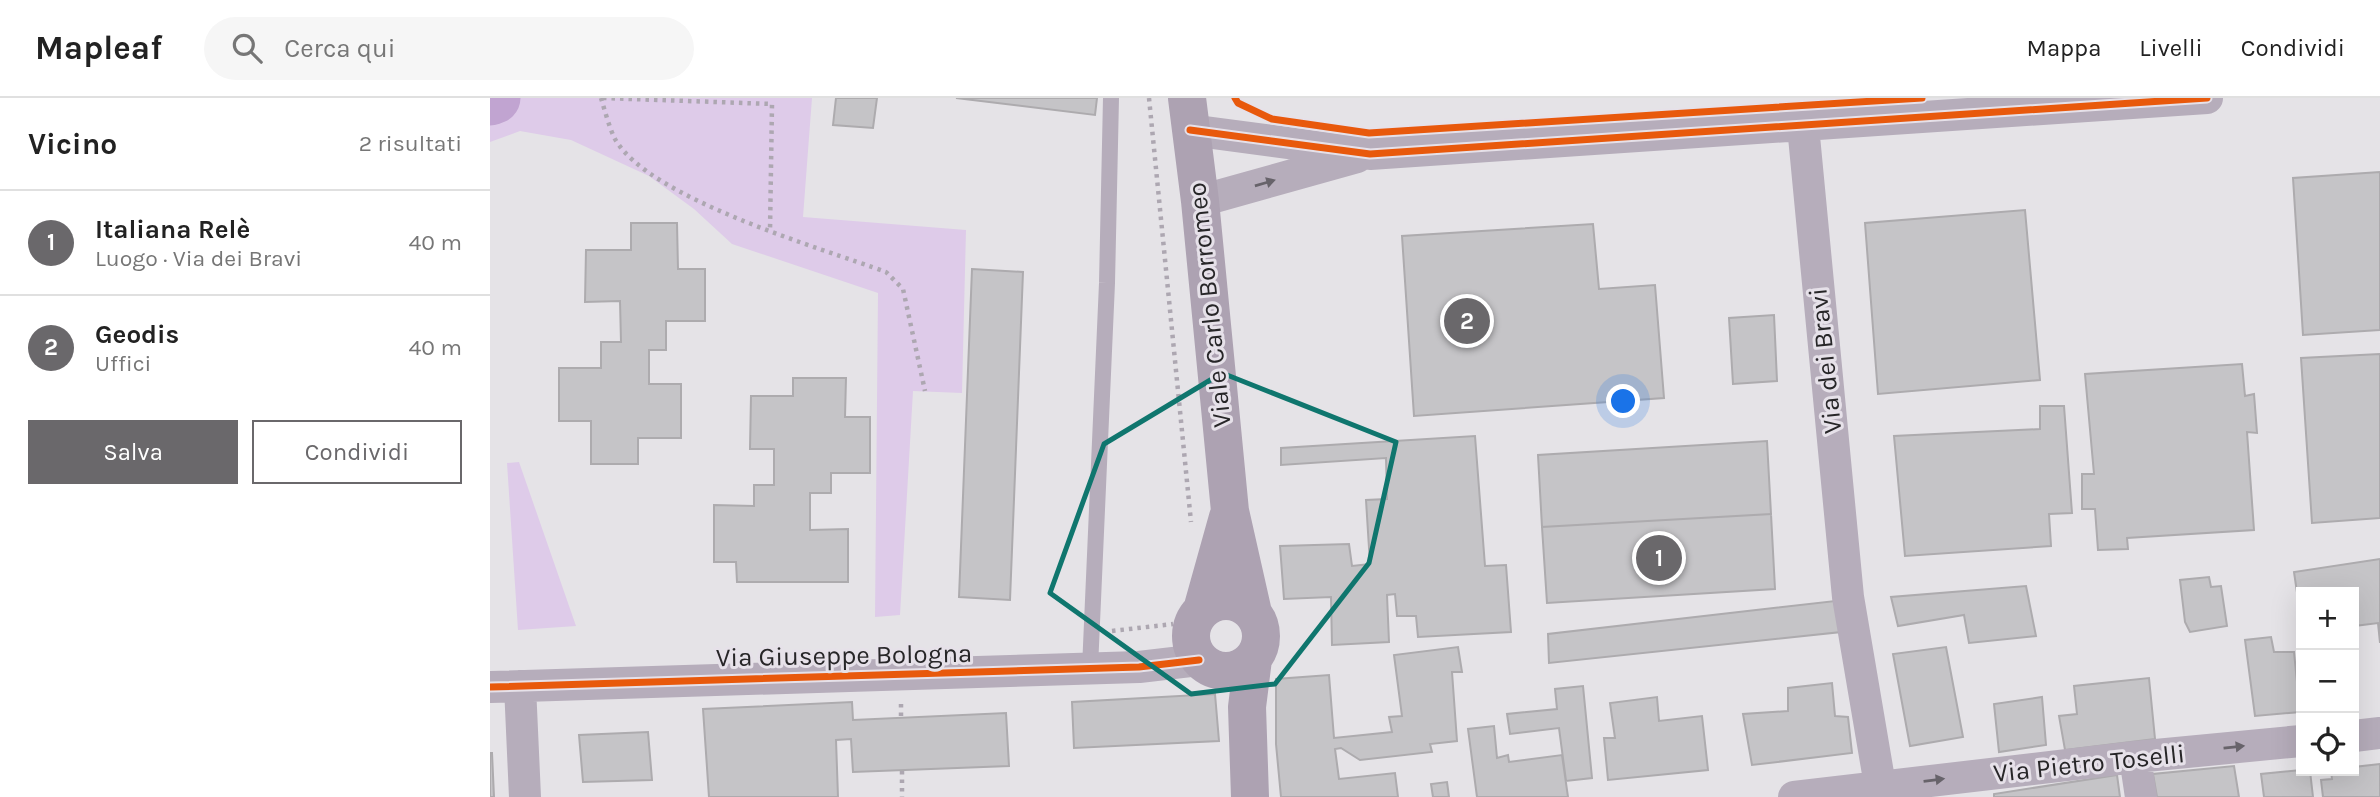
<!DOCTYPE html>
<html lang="it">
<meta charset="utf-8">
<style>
:root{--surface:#fff;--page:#f6f6f6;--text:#222;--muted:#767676;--line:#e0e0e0;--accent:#6a686b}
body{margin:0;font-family:Karla,sans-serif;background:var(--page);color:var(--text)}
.controls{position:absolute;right:21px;bottom:21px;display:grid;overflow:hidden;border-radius:0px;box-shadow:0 7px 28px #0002}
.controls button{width:63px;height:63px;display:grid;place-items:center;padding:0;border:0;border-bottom:2px solid var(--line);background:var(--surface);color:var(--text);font:35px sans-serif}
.you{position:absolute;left:1134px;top:304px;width:24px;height:24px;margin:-18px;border:5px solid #fff;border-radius:50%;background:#1a73e8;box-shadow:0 0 0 10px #1a73e833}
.badge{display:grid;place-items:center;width:46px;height:46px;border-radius:50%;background:var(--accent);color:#fff;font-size:23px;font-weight:700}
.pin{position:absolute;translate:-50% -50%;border:4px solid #fff;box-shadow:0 2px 7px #0006}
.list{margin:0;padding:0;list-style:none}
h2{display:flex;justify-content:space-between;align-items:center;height:91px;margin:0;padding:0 28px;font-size:30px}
h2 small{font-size:23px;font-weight:400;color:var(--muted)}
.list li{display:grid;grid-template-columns:46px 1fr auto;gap:21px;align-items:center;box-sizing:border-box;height:105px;padding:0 28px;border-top:2px solid var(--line)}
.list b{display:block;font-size:26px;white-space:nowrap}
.list p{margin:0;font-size:23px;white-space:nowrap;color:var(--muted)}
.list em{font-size:23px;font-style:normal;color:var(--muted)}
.actions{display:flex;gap:14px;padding:21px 28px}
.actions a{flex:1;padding:16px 0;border:2px solid var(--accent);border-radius:0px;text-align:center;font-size:24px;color:var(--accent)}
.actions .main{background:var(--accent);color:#fff}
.icon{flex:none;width:38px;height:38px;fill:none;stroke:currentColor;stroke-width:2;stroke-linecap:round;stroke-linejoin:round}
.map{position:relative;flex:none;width:1890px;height:699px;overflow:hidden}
header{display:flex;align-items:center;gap:42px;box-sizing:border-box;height:98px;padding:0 35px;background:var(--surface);border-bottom:2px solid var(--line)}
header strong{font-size:33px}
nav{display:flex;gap:38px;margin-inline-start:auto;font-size:24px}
.search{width:490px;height:63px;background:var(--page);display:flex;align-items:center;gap:18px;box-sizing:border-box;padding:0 24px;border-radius:38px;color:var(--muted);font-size:26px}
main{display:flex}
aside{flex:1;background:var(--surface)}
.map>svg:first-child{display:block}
.green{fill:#decbe9}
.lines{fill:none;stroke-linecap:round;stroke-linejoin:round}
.river{stroke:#c1a4d1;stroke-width:51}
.building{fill:#c5c4c7;stroke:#adabae;stroke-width:2}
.path{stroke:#ada7b1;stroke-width:4.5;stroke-dasharray:3.5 5;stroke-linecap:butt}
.lane{stroke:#b6adbb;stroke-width:16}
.street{stroke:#b6adbb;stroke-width:32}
.secondary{stroke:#ada2b2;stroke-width:38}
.cycleway-casing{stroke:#e6e1e9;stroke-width:11}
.cycleway{stroke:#e8590c;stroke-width:7}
.oneway{fill:#67636a}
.marked{fill:none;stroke:#0f766e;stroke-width:5;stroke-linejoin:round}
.labels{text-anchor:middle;stroke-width:6;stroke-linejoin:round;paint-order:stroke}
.street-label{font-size:26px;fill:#272628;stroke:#e6e1e9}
</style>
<header>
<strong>Mapleaf</strong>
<div class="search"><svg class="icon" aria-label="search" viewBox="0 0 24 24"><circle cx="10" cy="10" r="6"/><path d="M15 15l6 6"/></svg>Cerca qui</div>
<nav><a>Mappa</a><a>Livelli</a><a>Condividi</a></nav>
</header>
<main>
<aside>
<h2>Vicino<small>2 risultati</small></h2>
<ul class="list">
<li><span class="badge">1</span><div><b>Italiana Relè</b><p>Luogo · Via dei Bravi</p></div><em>40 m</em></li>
<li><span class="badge">2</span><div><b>Geodis</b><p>Uffici</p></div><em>40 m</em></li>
</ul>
<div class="actions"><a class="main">Salva</a><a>Condividi</a></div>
</aside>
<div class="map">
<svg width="1890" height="699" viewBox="0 0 1890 699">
<rect width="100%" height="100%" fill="#e5e3e7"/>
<path class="green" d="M 0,0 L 322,0 L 313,119 L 476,132 L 472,295 L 423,293 L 410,517 L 385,519 L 388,195 L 242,146 L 204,111 L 159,78 L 81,42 L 30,33 L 0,44 Z
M 29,364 L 86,528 L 28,532 L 17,365 Z"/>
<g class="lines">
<path class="river" d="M 0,2 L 5,0"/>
</g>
<path class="building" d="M 346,0 L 387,0 L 383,30 L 343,27 Z
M 466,0 L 607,0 L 605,17 Z
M 1890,74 L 1890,232 L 1813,237 L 1803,80 Z
M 1535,112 L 1550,282 L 1388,296 L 1375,125 Z
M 141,125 L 187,125 L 188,171 L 215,171 L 215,223 L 176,223 L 176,252 L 159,252 L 159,286 L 191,286 L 191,340 L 148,340 L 148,366 L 101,366 L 101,323 L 69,323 L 69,270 L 111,270 L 111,244 L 131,244 L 130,203 L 95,204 L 96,152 L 141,152 Z
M 1103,126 L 1109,191 L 1165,187 L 1174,300 L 924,318 L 912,138 Z
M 482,171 L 533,174 L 520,502 L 469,499 Z
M 1284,217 L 1287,283 L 1243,286 L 1239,220 Z
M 1890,256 L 1890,420 L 1822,425 L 1811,260 Z
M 1752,266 L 1755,298 L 1764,296 L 1767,335 L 1757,334 L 1764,432 L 1637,440 L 1638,451 L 1608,452 L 1605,411 L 1592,411 L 1592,376 L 1604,376 L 1595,276 Z
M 303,280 L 356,280 L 355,319 L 380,319 L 380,375 L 341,375 L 341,395 L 320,395 L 320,432 L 358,431 L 358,484 L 247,484 L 246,464 L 224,464 L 224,407 L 264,408 L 264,387 L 284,387 L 284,351 L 260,351 L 261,298 L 303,298 Z
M 1550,308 L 1574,308 L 1582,415 L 1559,416 L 1561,448 L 1415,458 L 1404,338 L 1550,331 Z
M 985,338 L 995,468 L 1016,467 L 1021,534 L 928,539 L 926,518 L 907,518 L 905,496 L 897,497 L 899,544 L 842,547 L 841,499 L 794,501 L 790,448 L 859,446 L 862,468 L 880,466 L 876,402 L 897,401 L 896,360 L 791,367 L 791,350 Z
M 1277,343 L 1281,416 L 1052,429 L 1048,357 Z
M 1281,416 L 1285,491 L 1057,505 L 1052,429 Z
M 1890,461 L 1890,545 L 1888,525 L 1864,528 L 1864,494 L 1811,494 L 1811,522 L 1804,474 Z
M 1719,479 L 1721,489 L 1731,488 L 1737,528 L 1700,534 L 1695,524 L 1690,482 Z
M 1536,488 L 1546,538 L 1479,545 L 1474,517 L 1408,528 L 1401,499 Z
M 1345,503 L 1351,534 L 1059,565 L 1058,536 Z
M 1781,539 L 1784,554 L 1804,554 L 1810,614 L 1765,618 L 1755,542 Z
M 968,549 L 972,574 L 962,574 L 967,643 L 940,646 L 942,654 L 870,662 L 851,650 L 845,651 L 849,681 L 905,675 L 908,699 L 791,699 L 786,646 L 786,581 L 839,577 L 844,640 L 902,634 L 899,619 L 912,618 L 904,557 Z
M 1456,549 L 1473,639 L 1420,648 L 1403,556 Z
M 1659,580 L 1665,641 L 1575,652 L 1569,618 L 1587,616 L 1584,588 Z
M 1342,585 L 1345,618 L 1358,619 L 1362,655 L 1262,667 L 1253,616 L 1298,613 L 1298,590 Z
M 1093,588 L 1102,680 L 1076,683 L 1069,630 L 1020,636 L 1017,616 L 1067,611 L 1065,591 Z
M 725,596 L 729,643 L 584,650 L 582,604 Z
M 1167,599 L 1169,623 L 1212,618 L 1218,672 L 1118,682 L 1114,640 L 1125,640 L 1120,605 Z
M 1552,599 L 1556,647 L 1509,654 L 1504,606 Z
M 362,604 L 363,622 L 516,615 L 519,668 L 363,674 L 361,641 L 346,642 L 348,699 L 219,699 L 213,611 Z
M 1004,628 L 1007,660 L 1018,657 L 1019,664 L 1072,657 L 1078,699 L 987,699 L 978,631 Z
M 158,634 L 162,682 L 93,684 L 89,637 Z
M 0,655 L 2,655 L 4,699 L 0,699 Z
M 1890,666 L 1890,699 L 1833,699 L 1831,682 L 1842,681 L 1841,673 L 1864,673 L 1864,669 Z
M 1744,668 L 1749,699 L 1667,699 L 1663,676 Z
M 1811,672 L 1820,673 L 1823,699 L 1774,699 L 1771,676 Z
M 1627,677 L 1630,699 L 1504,699 L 1504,696 Z
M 957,684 L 959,699 L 943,699 L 941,686 Z"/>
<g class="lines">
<path class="path" d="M 111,0 C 115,13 119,29 125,41 C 159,101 331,150 396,174 L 413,191 L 435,293
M 113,0 L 282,6 L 280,133
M 659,0 L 701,424
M 622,533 L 683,526
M 411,606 L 411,620
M 412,673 L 412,699"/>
<path class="lane" d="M 600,570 L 617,185 L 621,0"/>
<path class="street" d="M 1313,28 L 1358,499 L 1392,699
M 700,32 L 880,56 L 1717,0
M 710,103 L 867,59
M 30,588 L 35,699
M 0,589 L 649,569 L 709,562
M 1864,638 L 1890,635
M 1645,659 L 1651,699
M 1304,699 L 1645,659 L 1811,643"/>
<path class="secondary" d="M 697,0 L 710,103 L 740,413 L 763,515
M701 538a35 35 0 1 1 70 0a35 35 0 1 1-70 0Z
M 712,512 L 738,419
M 760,699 L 757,609 L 763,561"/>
<g class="cycleway-casing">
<path id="cycleway" d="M 745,0 L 748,5 L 782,21 L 879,35 L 1432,0
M 700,32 L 880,56 L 1717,0
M 0,589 L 649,569 L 709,562"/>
</g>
<use href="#cycleway" class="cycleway"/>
</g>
<defs><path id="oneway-solid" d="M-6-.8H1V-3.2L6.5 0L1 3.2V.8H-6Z" transform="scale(1.75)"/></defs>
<g class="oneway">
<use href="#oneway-solid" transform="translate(775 85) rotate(-16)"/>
<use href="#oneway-solid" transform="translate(1744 649) rotate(-6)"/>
<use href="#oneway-solid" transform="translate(1444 682) rotate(-7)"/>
</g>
<path class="marked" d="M 732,275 L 906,344 L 879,465 L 785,586 L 701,596 L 560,495 L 614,346 Z"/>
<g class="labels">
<g class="street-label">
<text transform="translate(719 207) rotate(-96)" y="9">Viale Carlo Borromeo</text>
<text transform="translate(1335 263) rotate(-96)" y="9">Via dei Bravi</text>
<text transform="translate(354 557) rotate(-1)" y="9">Via Giuseppe Bologna</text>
<text transform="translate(1599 665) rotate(-6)" y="9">Via Pietro Toselli</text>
</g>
</g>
</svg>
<div class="controls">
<button>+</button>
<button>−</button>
<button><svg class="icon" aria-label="locate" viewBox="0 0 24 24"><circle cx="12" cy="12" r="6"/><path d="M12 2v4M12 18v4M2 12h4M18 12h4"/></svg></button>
</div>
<div class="you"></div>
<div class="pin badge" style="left:1169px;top:460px">1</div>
<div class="pin badge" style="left:977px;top:223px">2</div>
</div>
</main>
